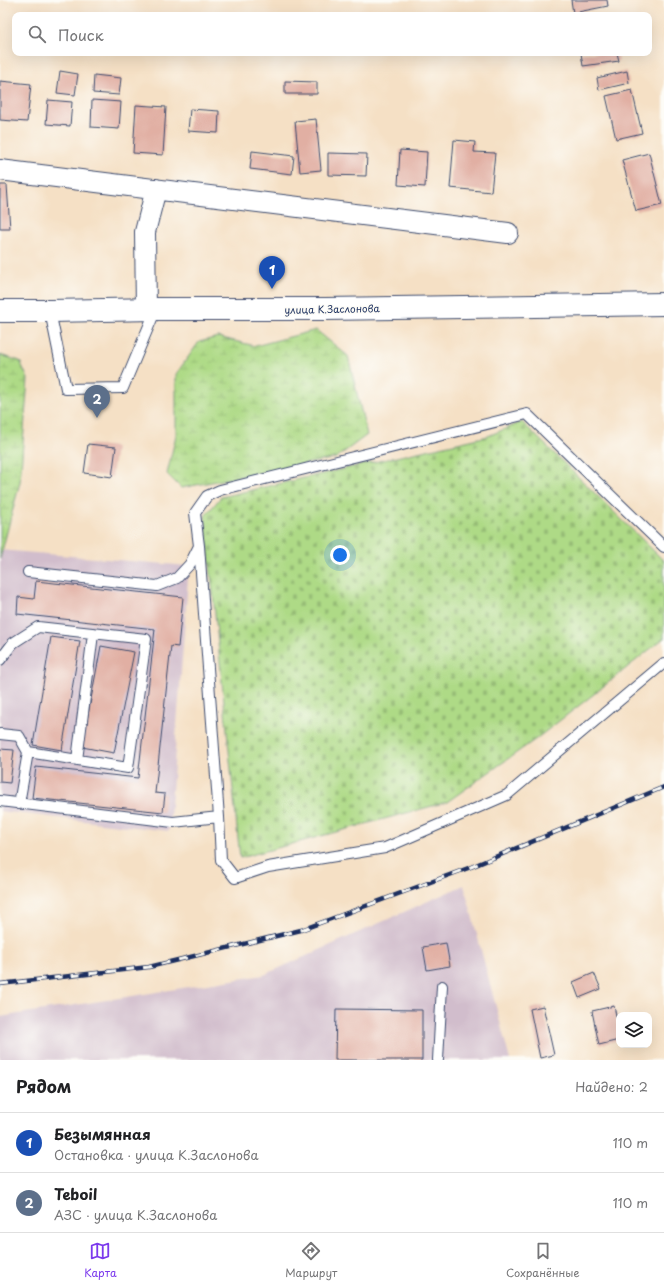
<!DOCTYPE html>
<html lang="ru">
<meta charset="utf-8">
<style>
:root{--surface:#fff;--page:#f2f2f2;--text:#202124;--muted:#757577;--line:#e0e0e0;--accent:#7c3aed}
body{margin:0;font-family:"Playpen Sans",sans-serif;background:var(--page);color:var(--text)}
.controls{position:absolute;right:12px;bottom:12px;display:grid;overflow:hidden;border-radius:8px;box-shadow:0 4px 16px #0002}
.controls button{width:36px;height:36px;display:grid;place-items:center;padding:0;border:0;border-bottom:1px solid var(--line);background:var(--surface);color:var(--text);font:20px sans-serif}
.you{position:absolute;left:340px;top:555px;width:14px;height:14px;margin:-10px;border:3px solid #fff;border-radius:50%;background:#1a73e8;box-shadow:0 0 0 6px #1a73e833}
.badge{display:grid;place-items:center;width:26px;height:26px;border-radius:50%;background:var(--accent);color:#fff;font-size:13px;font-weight:700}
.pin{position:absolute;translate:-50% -33px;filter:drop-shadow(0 1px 2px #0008)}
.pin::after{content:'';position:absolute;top:21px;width:14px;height:12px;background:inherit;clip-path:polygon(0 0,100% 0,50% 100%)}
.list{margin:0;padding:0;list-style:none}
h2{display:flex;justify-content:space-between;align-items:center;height:52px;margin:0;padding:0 16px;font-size:17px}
h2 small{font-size:13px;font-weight:400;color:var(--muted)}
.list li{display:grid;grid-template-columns:26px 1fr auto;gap:12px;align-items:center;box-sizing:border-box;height:60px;padding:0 16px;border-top:1px solid var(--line)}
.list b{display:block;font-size:15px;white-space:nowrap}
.list p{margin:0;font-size:13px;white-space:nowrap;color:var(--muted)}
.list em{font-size:13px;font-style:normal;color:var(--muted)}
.icon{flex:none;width:22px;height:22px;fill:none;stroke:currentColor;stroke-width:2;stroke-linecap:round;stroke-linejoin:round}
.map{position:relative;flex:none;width:664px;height:1060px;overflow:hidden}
.search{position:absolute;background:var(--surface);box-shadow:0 4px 16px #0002;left:12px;right:12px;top:12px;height:44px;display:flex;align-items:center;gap:10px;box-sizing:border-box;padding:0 14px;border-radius:8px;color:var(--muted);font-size:15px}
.sheet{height:172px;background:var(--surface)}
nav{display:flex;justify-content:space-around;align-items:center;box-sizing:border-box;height:56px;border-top:1px solid var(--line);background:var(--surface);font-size:11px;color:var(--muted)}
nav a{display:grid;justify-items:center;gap:2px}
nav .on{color:var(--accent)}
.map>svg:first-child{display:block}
.industrial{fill:#d1bdcc}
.wetland{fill:url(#wetland-marsh);stroke:#648472}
.cemetery{fill:url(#cemetery-stones);stroke:#648472}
.building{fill:#e1afa3}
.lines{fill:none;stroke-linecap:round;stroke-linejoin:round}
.service-casing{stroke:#3c4a6d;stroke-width:12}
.minor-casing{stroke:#3c4a6d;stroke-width:22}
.tertiary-casing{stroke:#3c4a6d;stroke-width:24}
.service{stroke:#fff;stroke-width:10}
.minor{stroke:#fff;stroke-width:20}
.tertiary{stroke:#fff;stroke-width:22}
.rail-casing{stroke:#1b2f5e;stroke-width:4.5}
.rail{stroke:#fdfcf7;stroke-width:3;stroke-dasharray:9;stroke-linecap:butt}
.labels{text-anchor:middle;stroke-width:3;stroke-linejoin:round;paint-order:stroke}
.street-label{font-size:10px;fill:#1b2f5e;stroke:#fdfcf7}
</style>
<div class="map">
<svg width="664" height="1060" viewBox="0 0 664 1060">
<defs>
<pattern id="wetland-marsh" width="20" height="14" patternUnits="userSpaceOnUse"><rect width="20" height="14" fill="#aeda86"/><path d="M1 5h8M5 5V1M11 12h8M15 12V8" fill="none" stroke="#95bb76"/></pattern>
<pattern id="cemetery-stones" width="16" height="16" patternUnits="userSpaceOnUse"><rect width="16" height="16" fill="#aeda86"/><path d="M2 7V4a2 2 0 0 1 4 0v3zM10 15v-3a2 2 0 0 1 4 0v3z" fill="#95bb76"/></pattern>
</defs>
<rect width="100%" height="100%" fill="#fdfcf7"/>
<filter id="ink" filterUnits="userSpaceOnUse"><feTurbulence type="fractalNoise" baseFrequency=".025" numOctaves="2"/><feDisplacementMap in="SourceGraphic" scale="8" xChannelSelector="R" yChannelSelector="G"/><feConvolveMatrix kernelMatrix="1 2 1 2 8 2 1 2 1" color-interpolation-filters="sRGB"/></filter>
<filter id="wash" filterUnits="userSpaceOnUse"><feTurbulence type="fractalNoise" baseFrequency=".012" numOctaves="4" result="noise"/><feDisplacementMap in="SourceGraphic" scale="16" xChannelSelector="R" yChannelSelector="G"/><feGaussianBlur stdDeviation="0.9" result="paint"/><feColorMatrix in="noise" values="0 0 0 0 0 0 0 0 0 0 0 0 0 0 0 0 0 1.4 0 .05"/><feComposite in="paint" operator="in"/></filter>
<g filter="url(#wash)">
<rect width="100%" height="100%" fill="#f5e0c5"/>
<path class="industrial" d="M 0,550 L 189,566 L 169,831 L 0,811 Z
M 464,885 L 510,1060 L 0,1060 L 0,1017 L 264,975 Z"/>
<path class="wetland" d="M 316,330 L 348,356 L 367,435 L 336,458 L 181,488 L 167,474 L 176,435 L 176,374 L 199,342 L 218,337 L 255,346 Z
M 0,355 L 20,361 L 28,379 L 20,482 L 0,559 Z"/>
<path class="cemetery" d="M 522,422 L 664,561 L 664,638 L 594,694 L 536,739 L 447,802 L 240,858 L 205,516 L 221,497 L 488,436 Z"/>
<g id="blocks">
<path class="building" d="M 571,0 L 607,0 L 608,6 L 573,13 Z
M 581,53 L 617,53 L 619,61 L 583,66 Z
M 60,71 L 78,74 L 75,95 L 57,93 Z
M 627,71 L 629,83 L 599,90 L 597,78 Z
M 94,75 L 121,78 L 119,95 L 93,93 Z
M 0,81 L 31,84 L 27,122 L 0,120 Z
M 285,81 L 317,82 L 317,94 L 285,94 Z
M 632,90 L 642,133 L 616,139 L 606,96 Z
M 48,100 L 72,102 L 70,126 L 46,124 Z
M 92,100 L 121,102 L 119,129 L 91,127 Z
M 136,105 L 166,107 L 163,155 L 133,153 Z
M 190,109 L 219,111 L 218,133 L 188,131 Z
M 316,119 L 321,170 L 300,172 L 295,121 Z
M 454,140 L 475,142 L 474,152 L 495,153 L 491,192 L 450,188 Z
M 400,150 L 427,152 L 425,187 L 398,185 Z
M 252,151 L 294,156 L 292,174 L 250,169 Z
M 328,153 L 367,154 L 366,176 L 328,175 Z
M 649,153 L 662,205 L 636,211 L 622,160 Z
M 0,185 L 7,185 L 10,229 L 0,229 Z
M 88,444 L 116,447 L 112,477 L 84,473 Z
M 36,581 L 183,597 L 178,647 L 171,646 L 155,793 L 165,794 L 163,812 L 32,798 L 36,767 L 138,778 L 155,629 L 17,614 L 18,597 L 34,599 Z
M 51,637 L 80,641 L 62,750 L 33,745 Z
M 101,646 L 134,652 L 114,753 L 82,747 Z
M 0,749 L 14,750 L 10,783 L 0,782 Z
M 446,943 L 450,966 L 427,970 L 423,947 Z
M 594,973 L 601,989 L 579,998 L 573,982 Z
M 543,1006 L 554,1055 L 540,1058 L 530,1009 Z
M 614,1006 L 619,1030 L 619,1040 L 599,1045 L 592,1011 Z
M 336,1009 L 422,1010 L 422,1060 L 335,1060 Z"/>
</g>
</g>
<g filter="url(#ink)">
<use href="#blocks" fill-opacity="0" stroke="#3c4a6d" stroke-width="1"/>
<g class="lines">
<g class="service-casing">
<path id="service" d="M 50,311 L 66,389 L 123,388 L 156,309
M 664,547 L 527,414 L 220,490 L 207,496 L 195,513 L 199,546 L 219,817 L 221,860 L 235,878 L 268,867 L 385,848 L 507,795 L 664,663
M 28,572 L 157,586 L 177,578 L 190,564 L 199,546
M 0,660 L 13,643 L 38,627 L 146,639 L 128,768 L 28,752
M 0,734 L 19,736 L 28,752 L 19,804
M 77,760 L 93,634
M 0,801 L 173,822 L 219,817
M 438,1060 L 442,986"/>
</g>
<g class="minor-casing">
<path id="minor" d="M 0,170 L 508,233
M 146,309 L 145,232 L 156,189"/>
</g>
<g class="tertiary-casing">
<path id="tertiary" d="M 0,311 L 50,311 L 156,309 L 326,309 L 664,304"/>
</g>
<use href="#service" class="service"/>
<use href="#minor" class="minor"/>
<use href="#tertiary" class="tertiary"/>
<g class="rail-casing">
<path id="rail" d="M 0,984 L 149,967 L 301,930 L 471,867 L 664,787"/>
</g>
<use href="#rail" class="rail"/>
</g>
</g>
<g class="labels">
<g class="street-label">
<text transform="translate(332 309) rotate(-1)" y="4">улица К.Заслонова</text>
</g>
</g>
</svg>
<div class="controls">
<button><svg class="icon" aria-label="layers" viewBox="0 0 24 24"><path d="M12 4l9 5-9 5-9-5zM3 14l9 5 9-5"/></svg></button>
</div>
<div class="you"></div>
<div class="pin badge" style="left:272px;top:289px;background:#1a4fb4">1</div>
<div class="pin badge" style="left:97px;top:418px;background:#5c6f8a">2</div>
<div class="search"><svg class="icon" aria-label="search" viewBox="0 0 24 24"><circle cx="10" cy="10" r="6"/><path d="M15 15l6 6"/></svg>Поиск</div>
</div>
<section class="sheet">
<h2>Рядом<small>Найдено: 2</small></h2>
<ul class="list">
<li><span class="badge" style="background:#1a4fb4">1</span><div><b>Безымянная</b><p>Остановка · улица К.Заслонова</p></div><em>110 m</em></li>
<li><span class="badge" style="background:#5c6f8a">2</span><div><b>Teboil</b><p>АЗС · улица К.Заслонова</p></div><em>110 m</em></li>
</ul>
</section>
<nav>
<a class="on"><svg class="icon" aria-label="map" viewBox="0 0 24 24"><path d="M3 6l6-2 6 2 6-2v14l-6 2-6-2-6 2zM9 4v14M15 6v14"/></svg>Карта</a>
<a><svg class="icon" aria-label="directions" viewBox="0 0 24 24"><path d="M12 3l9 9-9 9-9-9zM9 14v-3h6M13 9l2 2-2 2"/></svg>Маршрут</a>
<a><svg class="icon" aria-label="saved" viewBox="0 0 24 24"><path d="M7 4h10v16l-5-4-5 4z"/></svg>Сохранённые</a>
</nav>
